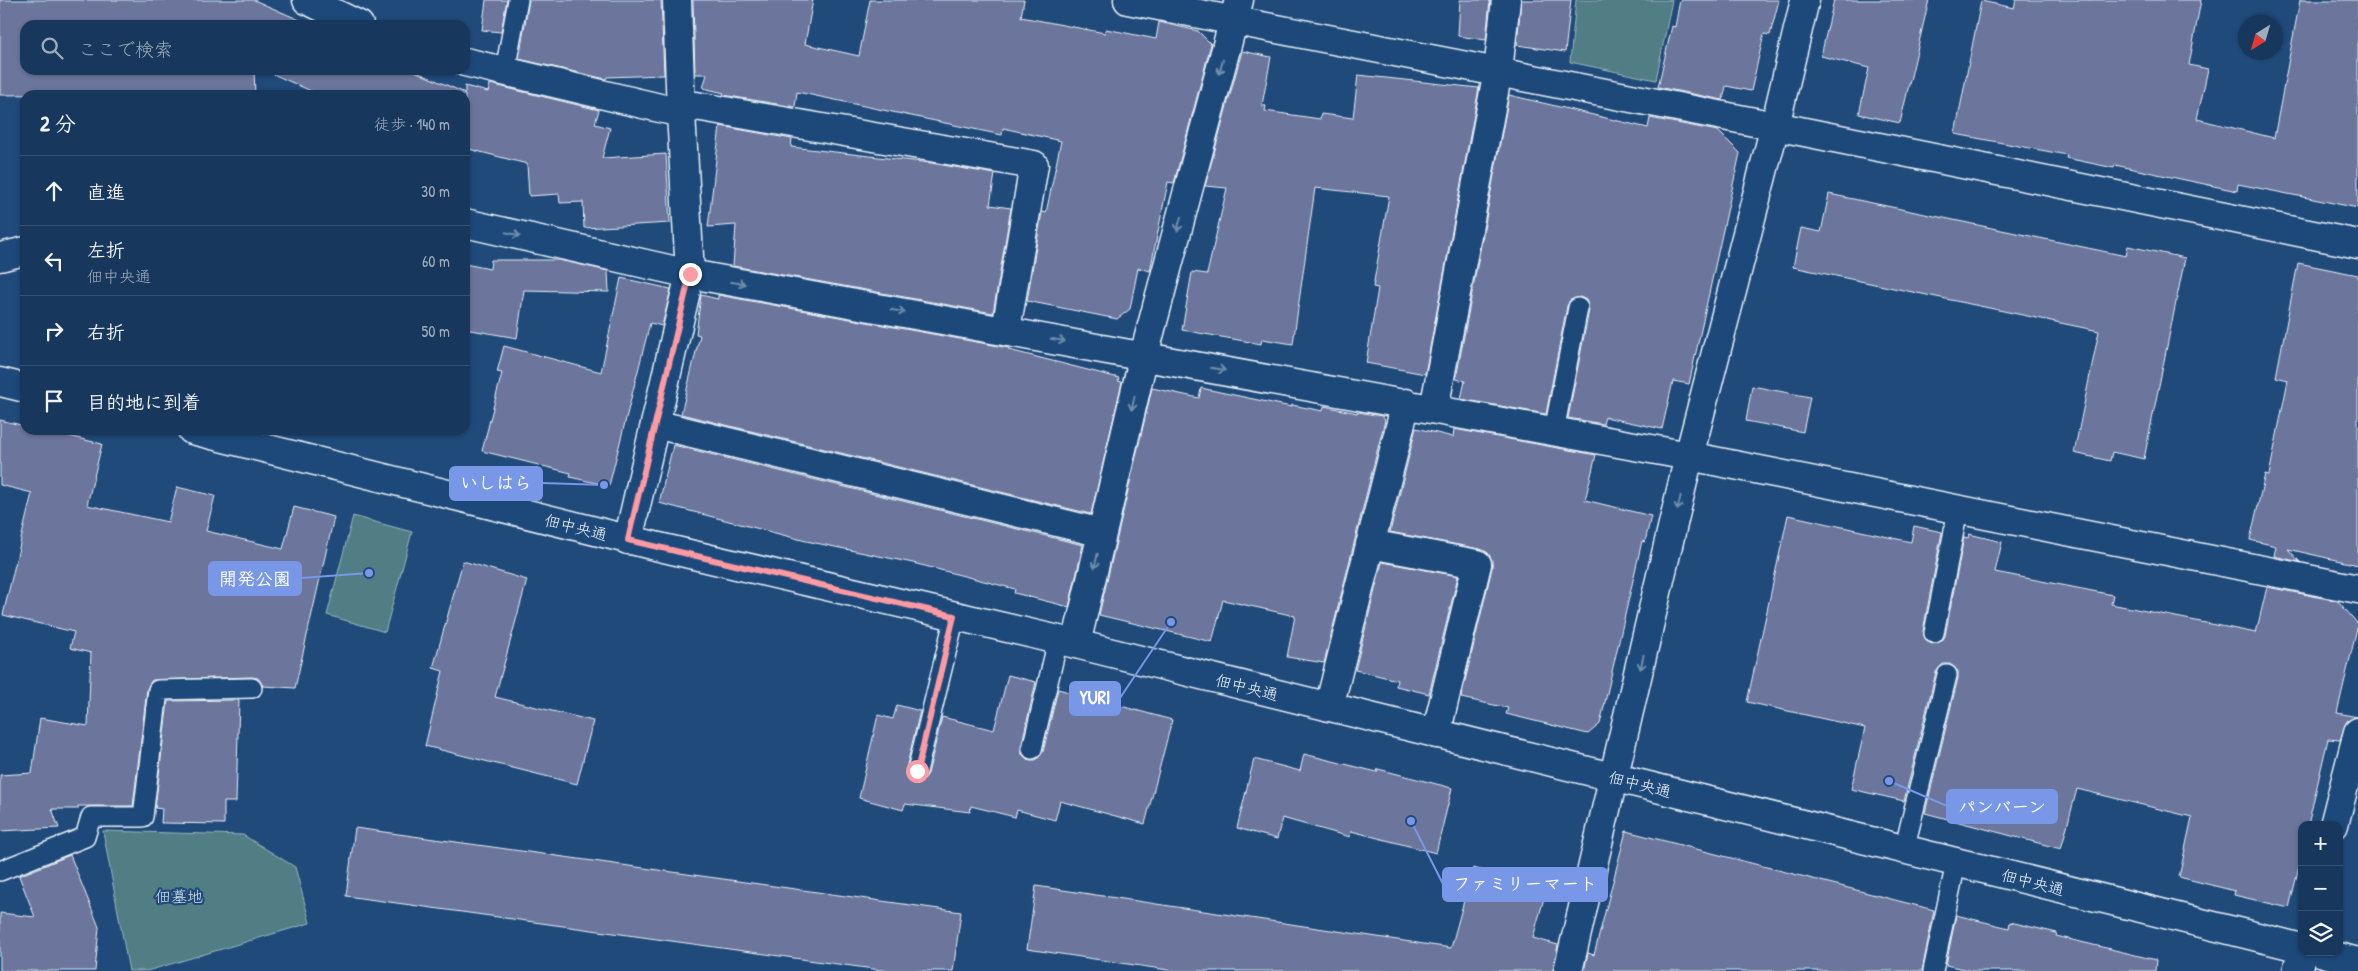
<!DOCTYPE html>
<html lang="ja">
<meta charset="utf-8">
<style>
:root{--surface:#17385c;--page:#203f62;--text:#f1f3f6;--muted:#9eacbb;--line:#365272}
body{margin:0;font-family:"Patrick Hand","Klee One",sans-serif;background:var(--page);color:var(--text)}
.controls{position:absolute;right:15px;bottom:15px;display:grid;overflow:hidden;border-radius:10px;box-shadow:0 1px 4px #0004}
.controls button{width:45px;height:45px;display:grid;place-items:center;padding:0;border:0;border-bottom:1px solid var(--line);background:var(--surface);color:var(--text);font:25px sans-serif}
.compass{position:absolute;left:2238px;top:15px;width:45px;height:45px;border-radius:50%;background:var(--surface);box-shadow:0 1px 4px #0004;rotate:217deg}
.stop{position:absolute;width:15px;height:15px;margin:-11px;border:4px solid #ff9aa2;border-radius:50%;background:#fff}
.stop.end{background:#ff9aa2;border-color:#fff;box-shadow:0 1px 5px #0008}
.list{margin:0;padding:0;list-style:none}
h2{display:flex;justify-content:space-between;align-items:center;height:65px;margin:0;padding:0 20px;font-size:21px}
h2 small{font-size:16px;font-weight:400;color:var(--muted)}
.list li{display:grid;grid-template-columns:32px 1fr auto;gap:15px;align-items:center;box-sizing:border-box;height:70px;padding:0 20px;border-top:1px solid var(--line)}
.list b{display:block;font-size:19px;white-space:nowrap}
.list p{margin:0;font-size:16px;white-space:nowrap;color:var(--muted)}
.list em{font-size:16px;font-style:normal;color:var(--muted)}
.icon{flex:none;width:28px;height:28px;fill:none;stroke:currentColor;stroke-width:2;stroke-linecap:round;stroke-linejoin:round}
.map{position:relative;flex:none;width:2358px;height:971px;overflow:hidden}
.search{position:absolute;background:var(--surface);box-shadow:0 1px 4px #0004;left:20px;top:20px;width:450px;height:55px;display:flex;align-items:center;gap:12px;box-sizing:border-box;padding:0 18px;border-radius:15px;color:var(--muted);font-size:19px}
.panel{position:absolute;background:var(--surface);box-shadow:0 1px 4px #0004;left:20px;top:90px;width:450px;height:345px;border-radius:15px}
.map>svg:first-child{display:block}
.green{fill:#517d85;stroke:#9cb7be}
.building{fill:#6c759c;stroke:#e8f1f8}
.lines{fill:none;stroke-linecap:round;stroke-linejoin:round}
.lane-casing{stroke:#e8f1f8;stroke-width:22}
.street-casing{stroke:#e8f1f8;stroke-width:31}
.secondary-casing{stroke:#e8f1f8;stroke-width:31}
.lane{stroke:#1f4a7a;stroke-width:19}
.street{stroke:#1f4a7a;stroke-width:28}
.secondary{stroke:#1f4a7a;stroke-width:28}
.oneway{stroke:#6f8dac}
.route{stroke:#ff9aa2;stroke-width:6}
.labels{text-anchor:middle;stroke-width:4.5;stroke-linejoin:round;paint-order:stroke}
.street-label{font-size:16px;fill:#e8f1f8;stroke:#1f4a7a}
.park-label{font-size:16px;fill:#d1e0e7;stroke:#1f4a7a}
.leader{fill:none;stroke:#7897e6;stroke-width:2}
.callout-dot{fill:#7897e6;stroke:#1f4a7a;stroke-width:2}
.callout{fill:#7897e6;stroke:#7897e6;stroke-width:2}
.callout-label{font-size:18px;text-anchor:middle;font-weight:bold;fill:#fff}
</style>
<div class="map">
<svg width="2358" height="971" viewBox="0 0 2358 971">
<rect width="100%" height="100%" fill="#1f4a7a"/>
<filter id="ink" filterUnits="userSpaceOnUse"><feTurbulence type="fractalNoise" baseFrequency=".02" numOctaves="2"/><feDisplacementMap in="SourceGraphic" scale="10" xChannelSelector="R" yChannelSelector="G"/><feConvolveMatrix kernelMatrix="1 2 1 2 8 2 1 2 1" color-interpolation-filters="sRGB"/></filter>
<g filter="url(#ink)">
<path class="green" d="M 1576,0 L 1672,0 L 1656,80 L 1570,62 Z
M 353,516 L 412,532 L 385,632 L 327,615 Z
M 103,831 L 243,835 L 295,867 L 310,923 L 147,971 L 129,971 Z"/>
<path class="building" d="M 0,0 L 254,0 L 311,25 L 25,25 L 25,70 L 254,70 L 255,95 L 208,95 L 208,93 L 0,95 Z
M 486,0 L 507,0 L 501,32 L 482,30 Z
M 529,0 L 661,0 L 664,75 L 607,77 L 606,79 L 519,59 Z
M 693,0 L 813,0 L 805,44 L 859,56 L 870,0 L 1024,0 L 1021,17 L 1105,33 L 1106,29 L 1156,39 L 1159,22 L 1198,31 L 1211,44 L 1174,183 L 1168,182 L 1150,271 L 1138,268 L 1130,309 L 1117,319 L 1027,301 L 1042,212 L 1046,213 L 1061,141 L 1003,128 L 1002,135 L 797,92 L 795,107 L 723,95 L 724,93 L 703,88 L 707,74 L 695,74 Z
M 1460,0 L 1490,0 L 1486,40 L 1458,36 Z
M 1521,0 L 1571,0 L 1565,52 L 1517,45 Z
M 1680,0 L 1779,0 L 1770,35 L 1764,34 L 1751,91 L 1726,86 L 1723,100 L 1658,87 L 1672,26 L 1675,27 Z
M 1834,0 L 1929,0 L 1900,123 L 1859,114 L 1869,68 L 1821,56 Z
M 2016,0 L 2201,0 L 2189,65 L 2208,69 L 2197,119 L 2274,138 L 2300,0 L 2358,0 L 2358,208 L 2238,184 L 2237,191 L 2115,165 L 2114,168 L 2066,158 L 2067,155 L 1955,134 L 1981,1 L 2014,8 Z
M 1242,51 L 1271,57 L 1262,105 L 1266,106 L 1265,111 L 1320,119 L 1321,114 L 1353,118 L 1358,75 L 1479,88 L 1425,374 L 1366,363 L 1378,288 L 1373,287 L 1389,196 L 1315,188 L 1293,344 L 1262,339 L 1261,344 L 1182,330 L 1192,272 L 1207,274 L 1227,188 L 1205,186 Z
M 264,70 L 412,70 L 465,93 L 465,86 L 488,92 L 490,84 L 599,110 L 595,124 L 610,128 L 602,158 L 666,154 L 670,223 L 584,228 L 583,202 L 560,203 L 559,194 L 529,196 L 527,164 L 465,148 L 465,95 L 320,95 Z
M 1509,95 L 1648,128 L 1650,118 L 1718,131 L 1740,153 L 1689,384 L 1673,381 L 1662,429 L 1605,417 L 1603,424 L 1568,418 L 1589,310 L 1586,300 L 1580,297 L 1570,300 L 1567,306 L 1546,414 L 1461,399 L 1465,381 L 1456,379 Z
M 720,126 L 792,139 L 791,147 L 931,163 L 995,174 L 990,205 L 1011,208 L 993,313 L 733,266 L 736,225 L 708,227 Z
M 1829,194 L 2126,256 L 2128,246 L 2185,258 L 2144,459 L 2112,452 L 2110,461 L 2074,453 L 2099,331 L 1793,267 L 1801,228 L 1821,232 Z
M 491,260 L 559,260 L 608,271 L 609,292 L 524,290 L 517,338 L 465,329 L 465,264 L 490,269 Z
M 2298,263 L 2358,275 L 2358,565 L 2288,549 L 2300,562 L 2274,556 L 2276,546 L 2250,540 L 2265,474 L 2269,475 L 2288,380 L 2276,377 Z
M 621,278 L 671,289 L 662,326 L 650,323 L 609,486 L 570,477 L 571,473 L 482,451 L 502,373 L 497,372 L 504,346 L 601,372 Z
M 701,295 L 718,299 L 718,295 L 1009,348 L 1009,350 L 1119,378 L 1118,381 L 1122,382 L 1091,514 L 681,414 L 700,335 L 696,334 Z
M 1752,386 L 1810,397 L 1803,432 L 1746,421 Z
M 1152,388 L 1199,398 L 1201,388 L 1291,407 L 1292,405 L 1323,411 L 1324,406 L 1357,413 L 1358,412 L 1382,416 L 1385,420 L 1324,663 L 1287,657 L 1295,616 L 1223,600 L 1212,642 L 1099,615 Z
M 0,420 L 25,426 L 25,430 L 43,430 L 102,444 L 87,505 L 168,522 L 177,487 L 215,496 L 206,531 L 283,549 L 294,507 L 334,517 L 295,688 L 263,686 L 258,678 L 252,677 L 152,680 L 147,689 L 133,806 L 78,806 L 78,809 L 52,809 L 59,828 L 0,831 L 0,775 L 32,773 L 40,718 L 88,726 L 91,653 L 70,648 L 74,632 L 3,615 L 32,493 L 0,485 Z
M 1416,428 L 1453,437 L 1454,429 L 1596,455 L 1585,500 L 1651,516 L 1645,542 L 1642,541 L 1600,724 L 1588,734 L 1506,714 L 1508,708 L 1461,698 L 1492,568 L 1492,560 L 1488,553 L 1480,549 L 1390,532 Z
M 673,445 L 1083,545 L 1069,607 L 1014,593 L 1015,589 L 913,563 L 806,541 L 659,503 Z
M 1788,515 L 1911,542 L 1914,526 L 1942,532 L 1923,631 L 1926,641 L 1932,644 L 1942,641 L 1945,636 L 1964,537 L 1968,538 L 1969,534 L 2002,542 L 1995,572 L 2113,595 L 2111,604 L 2256,633 L 2267,587 L 2338,601 L 2358,624 L 2337,713 L 2358,717 L 2347,721 L 2340,740 L 2328,739 L 2308,825 L 2302,825 L 2302,854 L 2289,908 L 2234,895 L 2235,891 L 2179,877 L 2192,817 L 2077,789 L 2061,849 L 1925,813 L 1958,678 L 1958,671 L 1950,664 L 1943,664 L 1936,672 L 1904,801 L 1851,789 L 1865,728 L 1747,702 Z
M 463,561 L 527,580 L 495,697 L 593,721 L 577,784 L 425,746 L 443,671 L 433,668 Z
M 1382,562 L 1458,576 L 1429,694 L 1396,686 L 1397,680 L 1355,670 Z
M 1008,675 L 1036,682 L 1021,747 L 1021,753 L 1029,760 L 1036,760 L 1043,752 L 1058,689 L 1172,720 L 1145,824 L 1060,801 L 1055,820 L 1017,810 L 1015,817 L 971,806 L 970,812 L 905,804 L 903,810 L 859,798 L 878,715 L 893,719 L 897,705 L 920,711 L 906,769 L 910,779 L 921,782 L 928,774 L 942,717 L 994,730 Z
M 239,700 L 236,802 L 224,802 L 224,824 L 161,823 L 162,809 L 155,808 L 168,701 Z
M 1304,754 L 1377,772 L 1378,769 L 1452,788 L 1436,853 L 1351,831 L 1350,837 L 1282,818 L 1277,839 L 1237,828 L 1254,759 L 1300,771 Z
M 355,828 L 961,912 L 953,971 L 888,971 L 346,896 Z
M 1626,831 L 1934,910 L 1922,971 L 1584,971 L 1588,953 L 1594,955 Z
M 70,855 L 99,927 L 95,971 L 0,971 L 0,913 L 35,917 L 19,876 Z
M 1473,868 L 1547,887 L 1533,938 L 1558,945 L 1553,971 L 1175,971 L 1027,949 L 1036,886 L 1451,948 Z
M 1956,915 L 2009,928 L 2010,922 L 2057,933 L 2056,936 L 2156,960 L 2155,971 L 1972,971 L 1946,965 Z"/>
<g class="lines">
<g class="lane-casing">
<path id="lane" d="M 505,71 L 518,0
M 1554,431 L 1578,308
M 1934,633 L 1958,510
M 1032,749 L 1058,640
M 917,771 L 955,616
M 1904,850 L 1947,675
M 0,871 L 85,837 L 91,817 L 143,817 L 158,690 L 252,688
M 1933,971 L 1956,863"/>
</g>
<g class="street-casing">
<path id="street" d="M 307,0 L 359,25
M 1128,0 L 1775,126 L 2358,244
M 465,62 L 681,113 L 696,106 L 1034,165 L 1006,330
M 465,223 L 690,274 L 1689,456 L 2358,589
M 0,257 L 25,251
M 1434,409 L 1498,71 L 1506,0
M 655,424 L 1102,533
M 628,540 L 690,274 L 681,113 L 677,0
M 1370,544 L 1477,564 L 1436,734
M 1076,644 L 1144,355 L 1239,0
M 1329,707 L 1406,403
M 2334,825 L 2358,732
M 1568,971 L 1689,456 L 1775,126 L 1805,0
M 2297,971 L 2302,952"/>
</g>
<g class="secondary-casing">
<path id="secondary" d="M 0,382 L 25,388
M 192,430 L 655,546 L 1076,644 L 2302,948
M 2320,952 L 2358,962"/>
</g>
<use href="#lane" class="lane"/>
<use href="#street" class="street"/>
<use href="#secondary" class="secondary"/>
</g>
<defs><path id="oneway-shaft" d="M-6 0H5M1.5-3L5.5 0L1.5 3" fill="none" stroke-width="1.6" stroke-linecap="round" stroke-linejoin="round" transform="scale(1.25)"/></defs>
<g class="oneway">
<use href="#oneway-shaft" transform="translate(1221 67) rotate(105)"/>
<use href="#oneway-shaft" transform="translate(1179 224) rotate(105)"/>
<use href="#oneway-shaft" transform="translate(513 234) rotate(13)"/>
<use href="#oneway-shaft" transform="translate(738 283) rotate(10)"/>
<use href="#oneway-shaft" transform="translate(898 311) rotate(10)"/>
<use href="#oneway-shaft" transform="translate(1058 340) rotate(10)"/>
<use href="#oneway-shaft" transform="translate(1218 369) rotate(10)"/>
<use href="#oneway-shaft" transform="translate(1133 403) rotate(103)"/>
<use href="#oneway-shaft" transform="translate(1679 503) rotate(103)"/>
<use href="#oneway-shaft" transform="translate(1096 561) rotate(103)"/>
<use href="#oneway-shaft" transform="translate(1642 662) rotate(103)"/>
</g>
</g>
<g class="lines" filter="url(#ink)">
<path class="route" d="M 690,274 L 628,540 L 954,616 L 917,771"/>
</g>
<g class="labels">
<g class="street-label">
<text transform="translate(576 527) rotate(14)" y="6">佃中央通</text>
<text transform="translate(1247 687) rotate(14)" y="6">佃中央通</text>
<text transform="translate(1640 784) rotate(14)" y="6">佃中央通</text>
<text transform="translate(2033 882) rotate(14)" y="6">佃中央通</text>
</g>
<g class="park-label">
<text x="179" y="902">佃墓地</text>
</g>
</g>
<path class="leader" d="M604 485L542 483M369 573L301 578M1171 622L1120 698M1889 781L1947 806M1411 821L1443 884"/>
<g class="callout-dot">
<circle cx="604" cy="485" r="5"/>
<circle cx="369" cy="573" r="5"/>
<circle cx="1171" cy="622" r="5"/>
<circle cx="1889" cy="781" r="5"/>
<circle cx="1411" cy="821" r="5"/>
</g>
<g class="callout">
<rect x="450" y="467" width="92" height="33" rx="5"/>
<rect x="209" y="562" width="92" height="33" rx="5"/>
<rect x="1070" y="682" width="50" height="33" rx="5"/>
<rect x="1947" y="790" width="110" height="33" rx="5"/>
<rect x="1443" y="868" width="164" height="33" rx="5"/>
</g>
<g class="callout-label">
<text x="496" y="489">いしはら</text>
<text x="255" y="585">開発公園</text>
<text x="1095" y="704">YURI</text>
<text x="2002" y="813">パンバーン</text>
<text x="1525" y="890">ファミリーマート</text>
</g>
</svg>
<div class="controls">
<button>+</button>
<button>−</button>
<button><svg class="icon" aria-label="layers" viewBox="0 0 24 24"><path d="M12 4l9 5-9 5-9-5zM3 14l9 5 9-5"/></svg></button>
</div>
<svg class="compass" viewBox="-18 -18 36 36"><path d="M0-13l5 13h-10z" fill="#e53935"/><path d="M0 13l5-13h-10z" fill="#9eacbb"/></svg>
<div class="stop" style="left:917px;top:771px"></div>
<div class="stop end" style="left:690px;top:274px"></div>
<div class="search"><svg class="icon" aria-label="search" viewBox="0 0 24 24"><circle cx="10" cy="10" r="6"/><path d="M15 15l6 6"/></svg>ここで検索</div>
<section class="panel">
<h2>2 分<small>徒歩 · 140 m</small></h2>
<ul class="list">
<li><svg class="icon" aria-label="ahead" viewBox="0 0 24 24"><path d="M12 20V5M6 11l6-6 6 6"/></svg><div><b>直進</b></div><em>30 m</em></li>
<li><svg class="icon" aria-label="left" viewBox="0 0 24 24"><path d="M17 20v-9H6M10 6l-5 5 5 5"/></svg><div><b>左折</b><p>佃中央通</p></div><em>60 m</em></li>
<li><svg class="icon" aria-label="right" viewBox="0 0 24 24"><path d="M7 20v-9h11M14 6l5 5-5 5"/></svg><div><b>右折</b></div><em>50 m</em></li>
<li><svg class="icon" aria-label="arrive" viewBox="0 0 24 24"><path d="M6 21V4h12l-3 4 3 4H6"/></svg><div><b>目的地に到着</b></div></li>
</ul>
</section>
</div>
